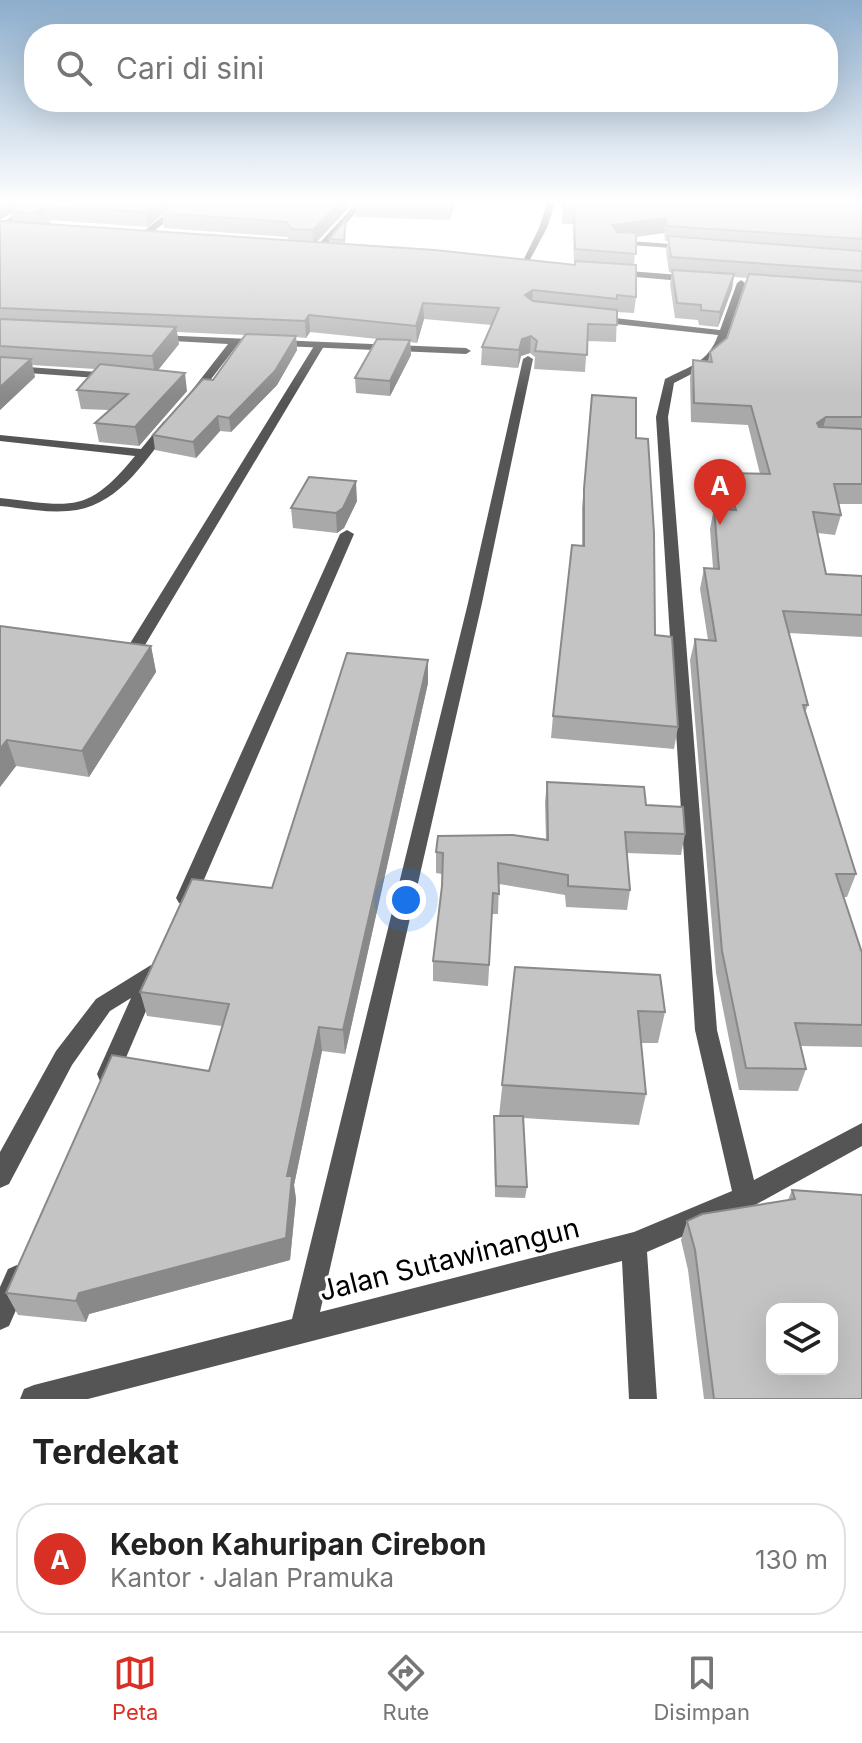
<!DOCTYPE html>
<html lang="id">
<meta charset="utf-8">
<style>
:root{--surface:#fff;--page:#f6f6f6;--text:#222;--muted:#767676;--line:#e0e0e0;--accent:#d93025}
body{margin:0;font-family:Inter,sans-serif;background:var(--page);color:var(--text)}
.controls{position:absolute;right:24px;bottom:24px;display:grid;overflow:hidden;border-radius:16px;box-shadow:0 8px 32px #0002}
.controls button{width:72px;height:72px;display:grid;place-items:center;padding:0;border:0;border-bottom:2px solid var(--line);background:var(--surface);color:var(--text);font:40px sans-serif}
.you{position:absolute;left:406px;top:900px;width:28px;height:28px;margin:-20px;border:6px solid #fff;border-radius:50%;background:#1a73e8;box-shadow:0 0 0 12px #1a73e833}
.badge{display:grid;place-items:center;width:52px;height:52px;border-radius:50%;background:var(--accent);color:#fff;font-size:26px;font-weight:700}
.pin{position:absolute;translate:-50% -66px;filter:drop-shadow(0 2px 4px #0008)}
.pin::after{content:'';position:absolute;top:42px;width:28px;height:24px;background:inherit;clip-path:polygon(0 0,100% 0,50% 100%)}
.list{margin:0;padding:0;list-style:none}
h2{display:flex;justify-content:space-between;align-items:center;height:104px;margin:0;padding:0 32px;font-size:34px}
h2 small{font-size:26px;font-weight:400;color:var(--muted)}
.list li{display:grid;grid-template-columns:52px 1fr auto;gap:24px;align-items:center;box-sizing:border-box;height:112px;margin:0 16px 16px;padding:0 16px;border:2px solid var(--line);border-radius:32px}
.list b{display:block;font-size:30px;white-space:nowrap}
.list p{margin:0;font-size:26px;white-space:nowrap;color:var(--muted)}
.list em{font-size:26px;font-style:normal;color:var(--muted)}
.icon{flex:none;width:44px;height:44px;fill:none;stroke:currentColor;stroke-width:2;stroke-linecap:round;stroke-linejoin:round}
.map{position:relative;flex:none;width:862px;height:1399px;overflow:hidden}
.search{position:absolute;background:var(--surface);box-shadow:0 8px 32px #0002;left:24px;right:24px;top:24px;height:88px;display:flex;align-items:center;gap:20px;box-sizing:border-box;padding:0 28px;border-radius:32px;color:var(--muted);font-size:30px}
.sheet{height:232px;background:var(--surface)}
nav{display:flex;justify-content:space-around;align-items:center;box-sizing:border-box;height:112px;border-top:2px solid var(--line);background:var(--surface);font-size:22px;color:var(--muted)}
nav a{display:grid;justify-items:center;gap:4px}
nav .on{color:var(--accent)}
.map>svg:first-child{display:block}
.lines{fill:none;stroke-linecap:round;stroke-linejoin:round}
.lane{fill:#555;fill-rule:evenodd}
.street{fill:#555;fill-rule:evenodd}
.wall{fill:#a9a9a9;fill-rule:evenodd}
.shaded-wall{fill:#898989}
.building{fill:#c4c4c4;stroke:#898989;stroke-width:2;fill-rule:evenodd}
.labels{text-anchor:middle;stroke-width:6;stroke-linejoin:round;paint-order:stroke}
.near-street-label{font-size:28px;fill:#000;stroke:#fff}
</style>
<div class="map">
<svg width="862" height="1399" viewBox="0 0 862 1399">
<rect width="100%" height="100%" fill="#fff"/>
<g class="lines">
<path class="lane" d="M 548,200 L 556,200 L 547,228 L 526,267 L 520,267 L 539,228 Z
M 174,207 L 181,209 L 141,242 L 135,242 L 135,238 Z
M 319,343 L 324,346 L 145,645 L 142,648 L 132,648 L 129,645 L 314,346 Z
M 347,530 L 354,534 L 196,898 L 193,903 L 186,906 L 179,903 L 176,898 L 340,534 Z
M 151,965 L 158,968 L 160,978 L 116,1081 L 108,1084 L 100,1081 L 97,1074 L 131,998 L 110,1011 L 72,1065 L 9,1184 L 0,1188 L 0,1152 L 56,1051 L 96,999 Z
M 17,1265 L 26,1269 L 30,1278 L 9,1326 L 0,1330 L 0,1287 L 8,1269 Z"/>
<path class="street" d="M 38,200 L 47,200 L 0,230 L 0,224 Z
M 359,200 L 367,200 L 320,253 L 314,253 L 314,249 Z
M 613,240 L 686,245 L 690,247 L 686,249 L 616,244 Z
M 616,270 L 693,276 L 697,279 L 693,282 L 613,275 L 613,271 Z
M 741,280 L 745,283 L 721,354 L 713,363 L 674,383 L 668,417 L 717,1030 L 754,1180 L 862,1123 L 862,1146 L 755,1205 L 647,1252 L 657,1399 L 629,1399 L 622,1261 L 88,1399 L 20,1399 L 24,1389 L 34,1385 L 292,1319 L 468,603 L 523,359 L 528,356 L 533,359 L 482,603 L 320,1312 L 634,1232 L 732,1191 L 695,1030 L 656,417 L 665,379 C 690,366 708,363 718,335 L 597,322 L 592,319 L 597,316 L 720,330 L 737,283 Z
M 157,335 L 466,348 L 471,351 L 466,354 L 238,344 L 198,396 L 194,397 L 189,394 L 228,344 L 154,340 L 152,338 Z
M 0,365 L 111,373 L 116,376 L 111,379 L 0,371 Z
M 164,421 L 174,423 C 146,460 118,508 68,511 C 45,513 22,508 0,506 L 0,498 C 71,506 87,515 135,456 L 0,441 L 0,435 L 141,449 Z"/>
</g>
<path class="wall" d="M 0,200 L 356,200 L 316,242 L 329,243 L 329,239 L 346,220 L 345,244 L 574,265 L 573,224 L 562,224 L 563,200 L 862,200 L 862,504 L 839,504 L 841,515 L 835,535 L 818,533 L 826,574 L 862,576 L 862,637 L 789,633 L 808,705 L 805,713 L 856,874 L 847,897 L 843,897 L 862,953 L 862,1047 L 800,1046 L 806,1069 L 798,1091 L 739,1090 L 716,973 L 690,660 L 695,639 L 708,640 L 700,589 L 704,568 L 713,568 L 710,529 L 714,508 L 726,509 L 721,493 L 724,473 L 760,474 L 748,425 L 691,422 L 690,378 L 693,360 L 708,361 L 710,352 L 727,338 L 748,278 L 734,277 L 732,289 L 718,327 L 699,325 L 698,320 L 675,318 L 670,284 L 672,273 L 669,272 L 666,251 L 668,241 L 665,241 L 664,233 L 636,237 L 634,265 L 636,297 L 634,313 L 617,312 L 616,342 L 587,341 L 585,372 L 534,369 L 535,357 L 530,353 L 521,356 L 518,368 L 481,365 L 482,347 L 492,325 L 424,319 L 417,343 L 410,342 L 411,355 L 390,396 L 356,393 L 355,378 L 378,339 L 310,332 L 306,338 L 296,337 L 297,350 L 277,385 L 231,432 L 220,431 L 196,458 L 155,450 L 153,435 L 213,380 L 244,335 L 177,332 L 179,344 L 158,370 L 187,391 L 139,446 L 99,442 L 95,423 L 109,410 L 81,409 L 77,390 L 95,369 L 32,365 L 35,377 L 0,410 L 0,221 L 12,222 L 10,214 ZM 162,214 L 164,228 L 287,237 L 291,241 L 51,225 L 50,220 L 148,227 Z
M 357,200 L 456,200 L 450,220 L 356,217 L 355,203 Z
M 592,395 L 636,438 L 655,635 L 678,727 L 674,749 L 551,738 L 553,716 L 582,546 L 582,508 Z
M 357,501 L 344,528 L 337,533 L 293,528 L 291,508 Z
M 0,626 L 151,646 L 156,672 L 89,777 L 16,766 L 0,787 Z
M 428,660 L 428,683 L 345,1054 L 322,1051 L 294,1185 L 296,1199 L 290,1260 L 89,1314 L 86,1322 L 18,1315 L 6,1293 L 209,1071 L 222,1026 L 147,1016 L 140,992 L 272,888 Z
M 547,782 L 646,805 L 685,834 L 681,855 L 627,853 L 630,890 L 627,910 L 566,907 L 565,895 L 499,884 L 498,914 L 492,914 L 488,986 L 433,981 L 433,961 L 442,886 L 442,874 L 436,873 L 436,852 L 546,840 L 545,802 Z
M 515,967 L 665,1012 L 658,1043 L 641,1043 L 646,1094 L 639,1125 L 523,1118 L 527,1187 L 525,1198 L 495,1197 L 494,1116 L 499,1116 Z
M 792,1190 L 862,1399 L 704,1399 L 688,1270 L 681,1240 L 687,1221 L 788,1200 Z"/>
<path class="shaded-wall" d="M 7,200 L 33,200 L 10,212 L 10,214 L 0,220 L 0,204 Z
M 160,200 L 178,200 L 148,227 L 146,212 Z
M 342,200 L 356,200 L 314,245 L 313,230 Z
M 452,200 L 456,200 L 450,220 L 450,206 Z
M 44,206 L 46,214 L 37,212 Z
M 666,218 L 664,233 L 610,240 L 612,225 Z
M 734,274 L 732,289 L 718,327 L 720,312 Z
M 533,290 L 532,306 L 525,295 Z
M 423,303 L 424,319 L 417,343 L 416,326 Z
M 309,315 L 310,332 L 306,338 L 305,321 Z
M 176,327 L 179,344 L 155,374 L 152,356 Z
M 296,336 L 297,350 L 277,385 L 231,432 L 229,418 Z
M 531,336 L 530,353 L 521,356 L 518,368 L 519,350 L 522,339 Z
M 410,340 L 411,355 L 390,396 L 390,381 Z
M 31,359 L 35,377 L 0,410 L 0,387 Z
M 185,373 L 187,391 L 139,446 L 135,427 Z
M 218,416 L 220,431 L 196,458 L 193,442 Z
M 826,417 L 821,436 L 817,423 Z
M 356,481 L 357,501 L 344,528 L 337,533 L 336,513 Z
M 151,646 L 156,672 L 89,777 L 82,751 Z
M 428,660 L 428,683 L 345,1054 L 343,1030 Z
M 7,740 L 16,766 L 0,787 L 0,749 Z
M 319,1027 L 322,1051 L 294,1185 L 296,1199 L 290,1260 L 89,1314 L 86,1322 L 76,1301 L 79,1293 L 287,1176 Z"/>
<path class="building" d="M 27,200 L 160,200 L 146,212 L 44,206 L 37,212 L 48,214 L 10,212 Z
M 176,200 L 342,200 L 313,230 L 292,229 L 286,222 L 162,213 Z
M 357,200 L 452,200 L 450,206 L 355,203 Z
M 564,200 L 862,200 L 862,239 L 667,226 L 666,218 L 612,225 L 617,232 L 636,233 L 636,254 L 575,249 L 574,209 L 563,209 Z
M 346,220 L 344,240 L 329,239 Z
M 0,221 L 435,250 L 575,265 L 575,261 L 636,265 L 636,297 L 617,295 L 617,299 L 533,290 L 525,295 L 533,301 L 617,310 L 617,325 L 588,324 L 587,355 L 535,351 L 537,341 L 531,336 L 522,339 L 519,350 L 482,347 L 499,308 L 423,303 L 416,326 L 309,315 L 305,321 L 0,308 Z
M 668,236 L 862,251 L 862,271 L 671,257 Z
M 672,270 L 734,274 L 720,312 L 701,310 L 701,305 L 677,303 Z
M 749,274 L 862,282 L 862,417 L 826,417 L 817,423 L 819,427 L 862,429 L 862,484 L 834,484 L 841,515 L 813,512 L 826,574 L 862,576 L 862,615 L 783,611 L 808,705 L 803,705 L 856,874 L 836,874 L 862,953 L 862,1025 L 795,1023 L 806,1069 L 746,1068 L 722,951 L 695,639 L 716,641 L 704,568 L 719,569 L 714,508 L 736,510 L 724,473 L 770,474 L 751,406 L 694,403 L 693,360 L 712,362 L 710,352 L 727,338 Z
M 0,319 L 176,327 L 152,356 L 0,346 Z
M 246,334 L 296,336 L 275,371 L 229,418 L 218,416 L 193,442 L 153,435 L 203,379 L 213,380 Z
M 377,339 L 410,340 L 390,381 L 355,378 Z
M 0,357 L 31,359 L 0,387 Z
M 100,364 L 185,373 L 135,427 L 95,423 L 128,394 L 77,390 Z
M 592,395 L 636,398 L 636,438 L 648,439 L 654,533 L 655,635 L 672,637 L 678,727 L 553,716 L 572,545 L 584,546 L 584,489 Z
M 309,477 L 356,481 L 343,508 L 336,513 L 291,508 Z
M 0,626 L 151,646 L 82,751 L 7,740 L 0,749 Z
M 347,653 L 428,660 L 343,1030 L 319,1027 L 287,1176 L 292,1176 L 286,1238 L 79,1293 L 76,1301 L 6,1293 L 112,1055 L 209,1071 L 229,1004 L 140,992 L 192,879 L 272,888 Z
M 547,782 L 644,787 L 646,805 L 683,807 L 685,834 L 625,832 L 630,890 L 568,886 L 568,875 L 498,863 L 499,894 L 493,893 L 489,965 L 433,961 L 442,886 L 443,853 L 436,852 L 438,836 L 513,835 L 548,840 Z
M 515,967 L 660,975 L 665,1012 L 638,1011 L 646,1094 L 502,1085 Z
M 494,1116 L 523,1116 L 527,1187 L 496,1186 Z
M 792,1190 L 862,1195 L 862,1399 L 714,1399 L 695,1250 L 687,1221 L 702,1214 L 795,1199 ZM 772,1309 L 832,1309 L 832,1369 L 772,1369 Z"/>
<linearGradient id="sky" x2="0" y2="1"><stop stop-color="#8cadcc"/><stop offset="0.51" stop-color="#fff"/><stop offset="1" stop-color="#fff" stop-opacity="0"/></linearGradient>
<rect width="862" height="396" fill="url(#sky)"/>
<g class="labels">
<g class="near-street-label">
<text transform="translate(449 1259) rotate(-14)" y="10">Jalan Sutawinangun</text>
</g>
</g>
</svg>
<div class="controls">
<button><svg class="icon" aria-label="layers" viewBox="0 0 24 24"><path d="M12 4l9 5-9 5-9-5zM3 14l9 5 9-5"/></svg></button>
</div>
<div class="you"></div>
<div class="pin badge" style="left:720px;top:525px">A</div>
<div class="search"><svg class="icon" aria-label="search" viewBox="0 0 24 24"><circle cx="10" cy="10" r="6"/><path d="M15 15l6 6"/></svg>Cari di sini</div>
</div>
<section class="sheet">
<h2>Terdekat<small></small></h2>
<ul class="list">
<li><span class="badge">A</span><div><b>Kebon Kahuripan Cirebon</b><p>Kantor · Jalan Pramuka</p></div><em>130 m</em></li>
</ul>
</section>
<nav>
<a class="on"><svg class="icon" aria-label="map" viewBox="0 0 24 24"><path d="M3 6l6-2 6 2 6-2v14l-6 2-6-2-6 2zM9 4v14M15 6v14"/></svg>Peta</a>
<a><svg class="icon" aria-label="directions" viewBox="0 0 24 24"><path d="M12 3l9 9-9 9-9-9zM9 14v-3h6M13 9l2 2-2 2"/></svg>Rute</a>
<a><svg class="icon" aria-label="saved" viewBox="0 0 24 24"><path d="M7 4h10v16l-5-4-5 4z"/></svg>Disimpan</a>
</nav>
